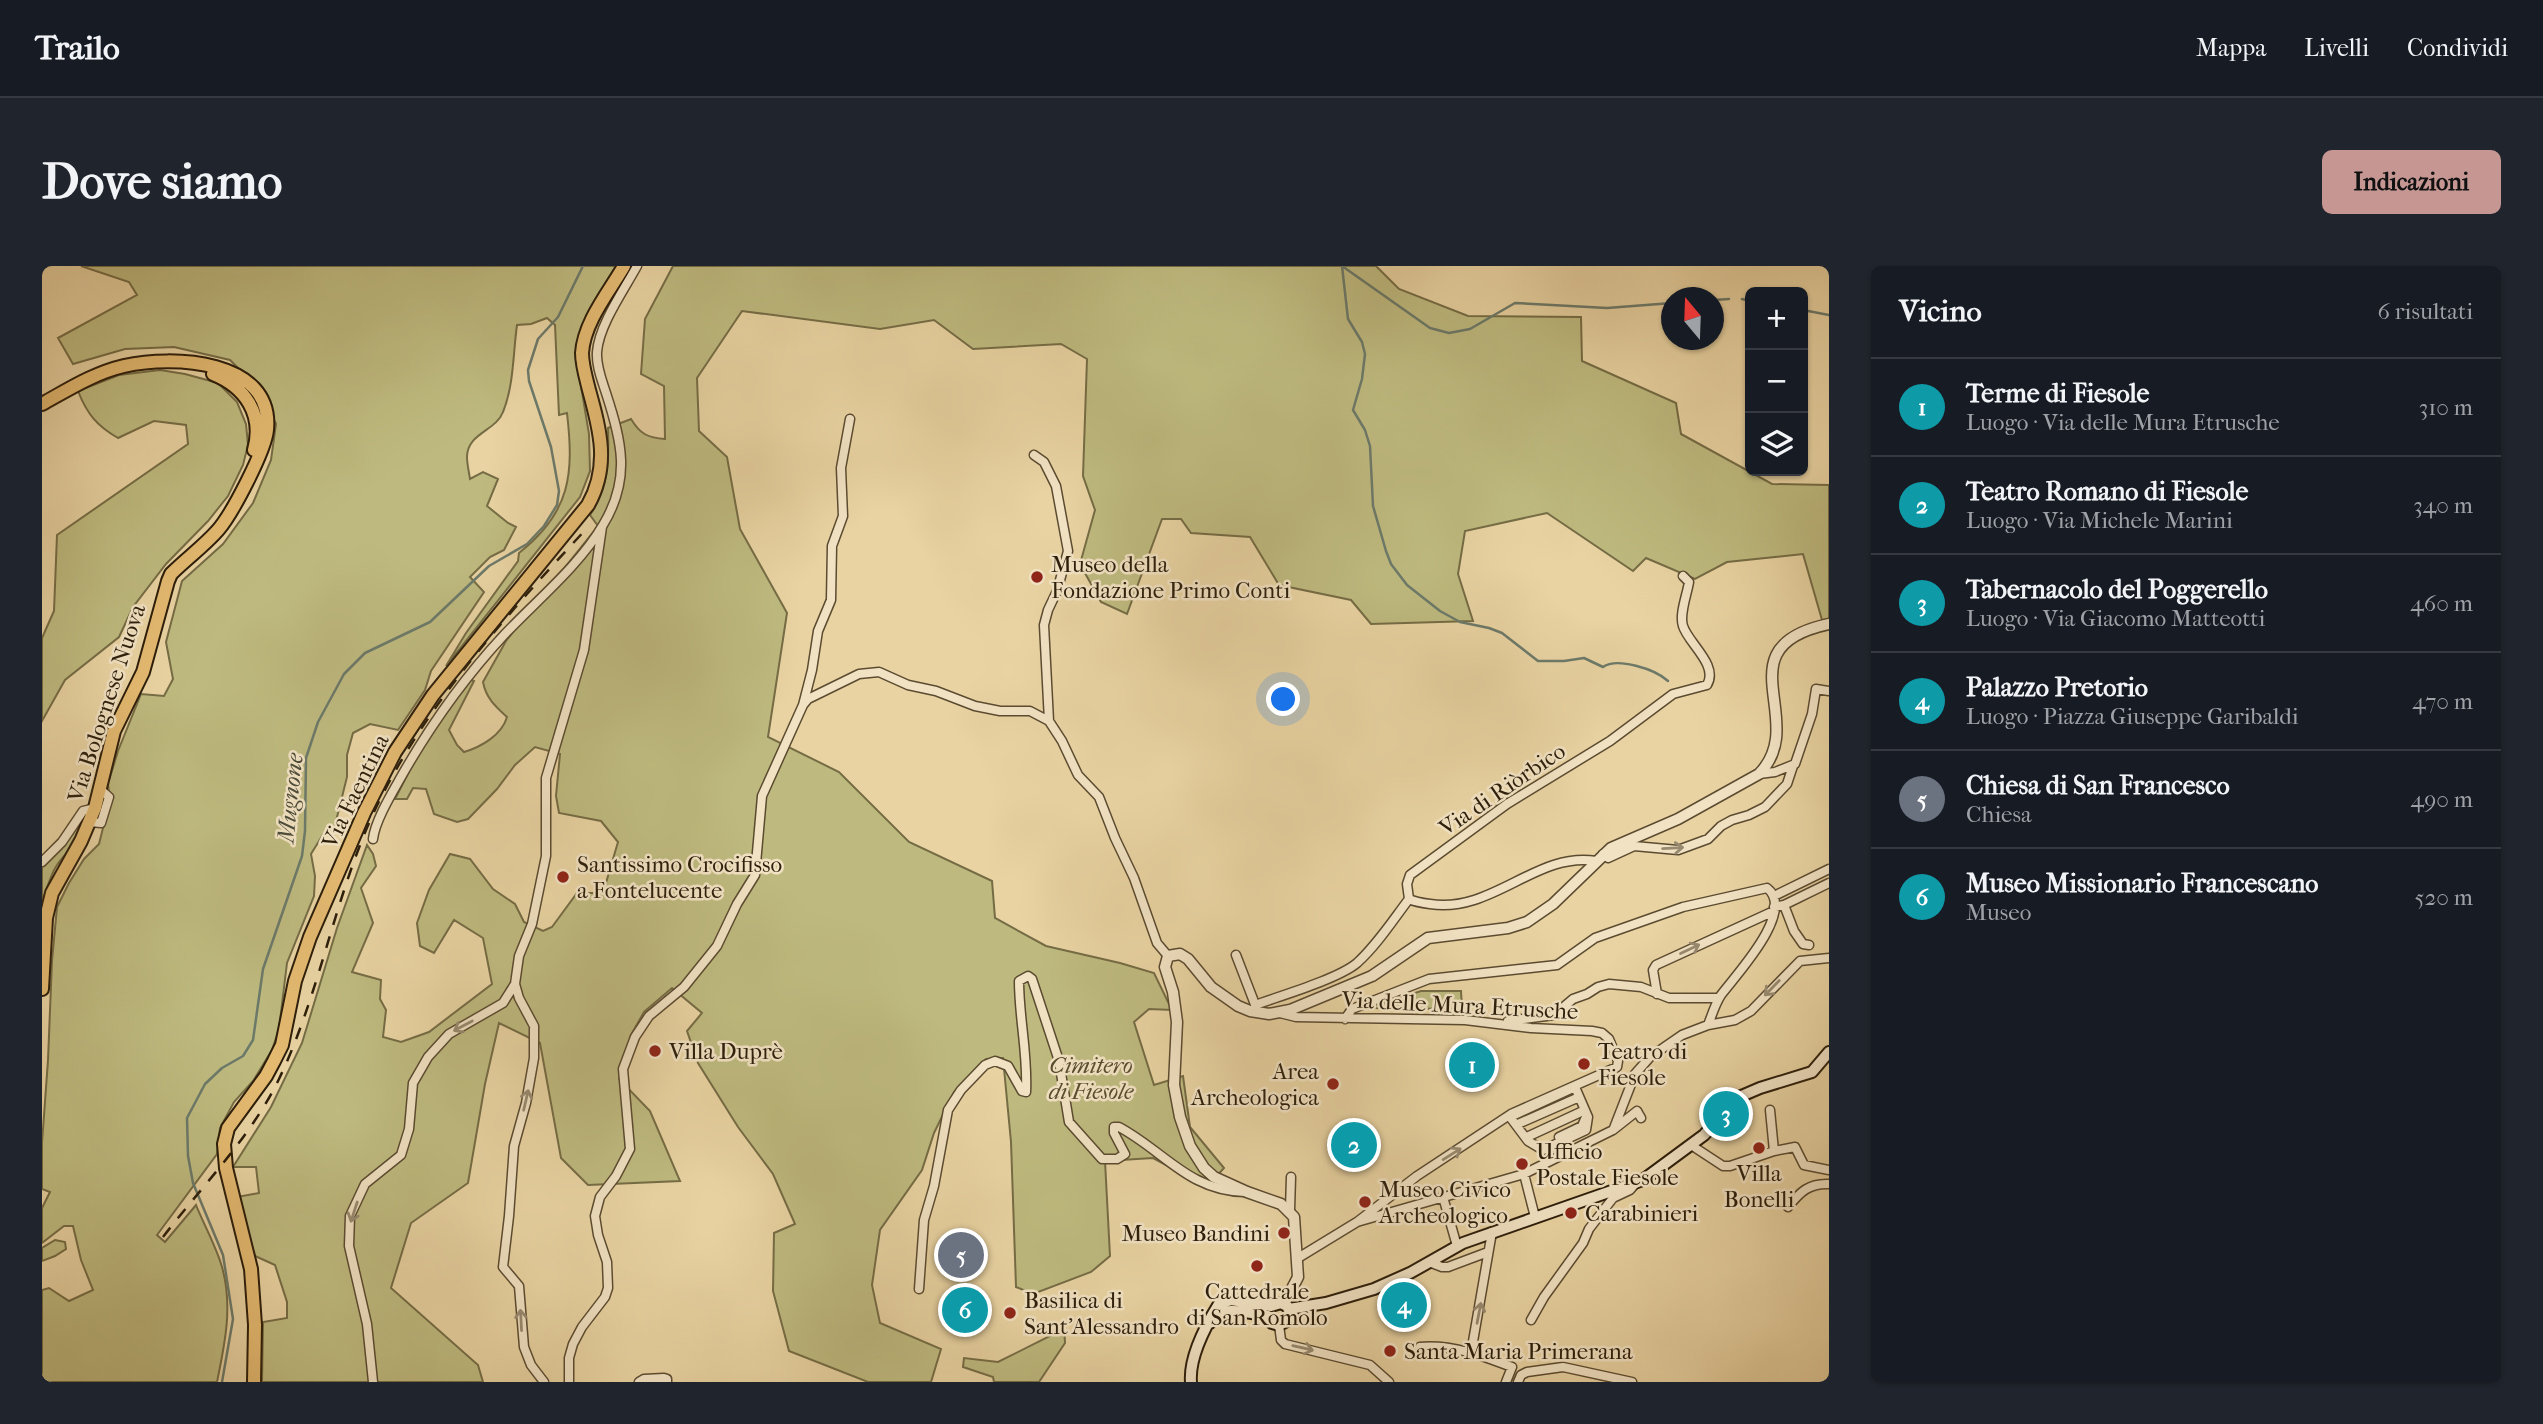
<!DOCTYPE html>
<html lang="it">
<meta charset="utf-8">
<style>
:root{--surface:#171b24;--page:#20242c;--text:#f1f3f6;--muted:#9ea1a6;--line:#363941;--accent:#c59692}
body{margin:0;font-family:"IM FELL French Canon",serif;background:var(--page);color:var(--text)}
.controls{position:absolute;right:21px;top:21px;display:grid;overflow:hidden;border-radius:10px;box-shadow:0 2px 5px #0004}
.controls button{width:63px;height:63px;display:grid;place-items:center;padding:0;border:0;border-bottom:2px solid var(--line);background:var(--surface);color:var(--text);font:35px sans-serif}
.compass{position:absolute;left:1619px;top:21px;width:63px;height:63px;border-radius:50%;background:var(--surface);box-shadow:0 2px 5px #0004;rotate:341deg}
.you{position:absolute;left:1242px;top:434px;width:24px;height:24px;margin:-18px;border:5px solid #fff;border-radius:50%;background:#1a73e8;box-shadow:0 0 0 10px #1a73e833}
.badge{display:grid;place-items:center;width:46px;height:46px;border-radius:50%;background:var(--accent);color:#fff;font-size:23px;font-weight:700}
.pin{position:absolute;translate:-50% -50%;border:4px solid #fff;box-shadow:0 2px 7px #0006}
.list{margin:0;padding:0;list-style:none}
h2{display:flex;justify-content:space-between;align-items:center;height:91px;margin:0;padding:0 28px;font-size:30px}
h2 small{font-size:23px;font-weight:400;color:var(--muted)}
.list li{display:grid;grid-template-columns:46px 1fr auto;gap:21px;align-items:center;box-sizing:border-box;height:98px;padding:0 28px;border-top:2px solid var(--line)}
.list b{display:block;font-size:26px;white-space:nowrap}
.list p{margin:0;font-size:23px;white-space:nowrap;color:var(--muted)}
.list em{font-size:23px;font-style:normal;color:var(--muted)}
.icon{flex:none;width:38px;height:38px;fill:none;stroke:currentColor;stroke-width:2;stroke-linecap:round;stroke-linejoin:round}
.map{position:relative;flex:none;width:1787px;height:1116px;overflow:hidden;border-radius:10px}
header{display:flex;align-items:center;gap:42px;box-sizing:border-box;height:98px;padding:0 35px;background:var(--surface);border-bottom:2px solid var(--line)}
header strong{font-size:33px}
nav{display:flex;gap:38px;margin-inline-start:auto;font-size:24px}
.intro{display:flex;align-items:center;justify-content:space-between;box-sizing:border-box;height:168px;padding:0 42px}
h1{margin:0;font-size:49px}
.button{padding:18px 32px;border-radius:10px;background:var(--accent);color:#111;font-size:24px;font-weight:700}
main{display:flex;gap:42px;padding:0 42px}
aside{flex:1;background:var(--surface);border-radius:10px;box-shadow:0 2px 5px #0004}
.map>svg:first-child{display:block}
.green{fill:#beba7f;stroke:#756c45;stroke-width:2}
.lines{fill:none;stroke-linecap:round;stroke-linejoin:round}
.stream{stroke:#6c7a6a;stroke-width:2.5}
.minor-casing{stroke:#5b4b31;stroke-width:11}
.tertiary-casing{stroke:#5b4b31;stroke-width:13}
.secondary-casing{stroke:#2c1e0b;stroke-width:14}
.primary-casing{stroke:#2c1e0b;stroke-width:16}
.minor{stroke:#f1e2c3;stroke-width:8}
.tertiary{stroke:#f1e2c3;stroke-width:10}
.secondary{stroke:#f1e2c3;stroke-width:10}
.primary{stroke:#e4ba71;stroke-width:12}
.rail{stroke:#2c1e0b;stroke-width:2.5;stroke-dasharray:12 12;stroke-linecap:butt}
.oneway{stroke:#988a70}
.poi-dot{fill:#8f2418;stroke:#f1e2c3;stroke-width:2.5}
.labels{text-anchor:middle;stroke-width:5;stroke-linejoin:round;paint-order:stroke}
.poi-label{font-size:23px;fill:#2c1e0b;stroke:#f1e2c3;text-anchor:start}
.street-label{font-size:23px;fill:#2c1e0b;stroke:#f1e2c3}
.park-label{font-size:23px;font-style:italic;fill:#584d2e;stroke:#f1e2c3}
.water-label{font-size:24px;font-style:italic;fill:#4c4c3a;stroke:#f1e2c3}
</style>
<header>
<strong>Trailo</strong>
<nav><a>Mappa</a><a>Livelli</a><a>Condividi</a></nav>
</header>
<div class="intro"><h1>Dove siamo</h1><a class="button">Indicazioni</a></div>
<main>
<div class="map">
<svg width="1787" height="1116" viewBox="0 0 1787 1116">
<rect width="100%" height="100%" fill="#e9d3a2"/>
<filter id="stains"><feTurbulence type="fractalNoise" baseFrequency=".00286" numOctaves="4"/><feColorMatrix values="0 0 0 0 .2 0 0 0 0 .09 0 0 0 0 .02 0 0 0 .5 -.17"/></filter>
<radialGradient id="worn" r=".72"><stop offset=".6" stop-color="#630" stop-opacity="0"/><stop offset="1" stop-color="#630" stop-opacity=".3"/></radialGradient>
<path class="green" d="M 39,0 L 577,0 L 543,62 L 534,90 L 547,168 L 548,205 L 538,231 L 404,400 L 424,367 L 476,295 L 477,287 C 529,246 532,208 525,147 L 517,149 L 513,59 L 505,52 L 489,58 L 475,59 C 471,87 472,119 461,146 C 454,165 425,167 425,191 C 425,198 427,206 428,213 L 441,206 L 456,213 L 445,240 L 466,257 L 474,261 L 462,284 L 448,291 L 428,311 L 442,326 L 389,405 L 383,424 L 356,464 L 328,458 L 311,467 L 305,489 L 305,511 L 292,563 L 282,567 L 269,588 L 273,610 L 272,630 L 245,697 L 237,763 L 230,784 L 211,815 L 192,836 L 178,862 L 175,888 L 115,969 L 123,976 L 154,939 C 162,959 174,980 180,1001 C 191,1040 183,1077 175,1116 L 0,1116 L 0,1024 L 7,1022 L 27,1035 L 51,1024 L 39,994 L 31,960 L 22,960 L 0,977 L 0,942 L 8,926 L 0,923 L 0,877 L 6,794 L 10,695 L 15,641 L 27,617 L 42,593 L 57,578 L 68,534 L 66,518 L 76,485 L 99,428 L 122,430 L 131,413 L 124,376 L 140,315 L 181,278 L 211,237 L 229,194 L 234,158 L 220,126 L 188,94 L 132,81 L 83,83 L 31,98 L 16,72 L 95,29 L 87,16 Z
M 631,0 L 1334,0 L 1357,23 L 1426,50 L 1539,51 L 1540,95 L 1634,137 L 1639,168 L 1730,218 L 1787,219 L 1787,353 L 1780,354 L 1761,288 L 1685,296 L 1653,313 L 1604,292 L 1591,305 L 1505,247 L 1423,265 L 1416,308 L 1431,355 L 1329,358 L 1309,334 L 1237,319 L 1208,271 L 1149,267 L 1139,253 L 1120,253 L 1085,348 L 1059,336 L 1038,298 L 1053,244 L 1041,210 L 1045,93 L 1019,78 L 931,83 L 892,54 L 838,63 L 700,45 L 655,112 L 657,165 L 685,191 L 698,263 L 745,347 L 726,471 L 797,506 L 867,576 L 950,615 L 953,652 L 1004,680 L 1078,697 L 1112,707 L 1130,744 L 1107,743 L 1092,756 L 1112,819 L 1141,810 L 1148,861 L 1182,902 L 1165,921 L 1111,892 L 1063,895 L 1068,990 L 1049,1006 L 991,1028 L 974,1021 L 969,876 L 961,792 L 944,793 L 912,826 L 892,867 L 880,904 L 838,964 L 830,1019 L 838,1057 L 899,1083 L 889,1116 L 826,1116 L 747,1085 L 731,1025 L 732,967 L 753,958 L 731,908 L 696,861 L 656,797 L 645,765 L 660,747 L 630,722 L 602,746 L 589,769 L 577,813 L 608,845 L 638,915 L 546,919 L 519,892 L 498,777 L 457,757 L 443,818 L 426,917 L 369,957 L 349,1022 L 436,1099 L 441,1116 L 220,1116 L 221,1056 L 245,1052 L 245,1036 L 233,999 L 213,990 L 195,931 L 217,927 L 214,901 L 191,901 L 229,841 L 260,777 L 295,662 L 325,579 L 331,588 L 334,600 L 319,622 L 331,657 L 310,706 L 339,714 L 338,733 L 344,744 L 341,771 L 359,776 L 387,766 L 450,718 L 441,672 L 412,654 L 392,687 L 378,680 L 375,657 L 387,624 L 408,588 L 428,593 L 451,623 L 473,638 L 482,656 L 501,665 L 510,661 L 535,627 L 561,627 L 576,576 L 559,555 L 517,547 L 514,530 L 518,488 L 493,481 L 473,499 L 455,523 L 426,553 L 415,556 L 392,548 L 384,523 L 371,522 L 365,533 L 353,533 L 377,486 L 427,413 L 432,415 L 407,464 L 415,479 L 422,486 C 439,481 460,469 465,451 C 453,440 444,432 441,416 L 464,375 L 556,260 L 548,249 C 567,221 567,194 566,162 L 589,153 C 598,168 606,172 623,173 L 622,120 L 599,108 L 603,53 Z
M 118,104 L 143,108 L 176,117 L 195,136 L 204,158 L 206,179 L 201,199 L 186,230 L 166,255 L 124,298 L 91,341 L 77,371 L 23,414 L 0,455 L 0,372 L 12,345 L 15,269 L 146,178 L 144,159 L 112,155 L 76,172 C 55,160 45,148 36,125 L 77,109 Z
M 41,550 C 44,571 25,584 15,599 C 8,609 5,624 0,636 L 0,599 Z
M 1379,725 L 1419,725 L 1420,743 L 1326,742 Z
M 13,974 L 23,976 L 24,983 L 13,990 L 0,995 L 0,982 Z
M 1022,1060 L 1023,1077 L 997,1116 L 952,1116 L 951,1111 L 921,1101 L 922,1092 L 956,1096 L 1014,1067 Z"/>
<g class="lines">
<path class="stream" d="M 1300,0 L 1306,53 L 1320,76 L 1323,88 L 1320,113 L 1311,144 L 1323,164 L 1328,180 L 1331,240 L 1344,285 L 1349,298 L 1365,319 L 1398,345 L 1418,356 L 1447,362 L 1460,367 L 1496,395 L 1522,395 L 1542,392 L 1561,401 C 1575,391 1613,403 1626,415
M 1300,0 L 1388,62 L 1407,67 L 1428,63 L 1473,37 L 1565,42 L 1630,37
M 1700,33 L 1708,35
M 1672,34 L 1687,33
M 1761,44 L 1787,49
M 180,1116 L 191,1053 L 181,989 L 151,917 L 146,890 L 145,852 L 163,818 L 180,802 L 201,790 L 211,774 L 221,703 L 260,590 L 263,565 L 264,492 L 276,456 L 302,408 L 323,387 L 388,356 L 447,300 L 485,278 L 502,260 L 515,239 L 517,225 L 509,181 L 487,115 L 486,104 L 496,73 L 516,51 L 541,0"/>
<g class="minor-casing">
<path id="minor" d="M 992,189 L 1002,196 L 1014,220 L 1026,285 L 1015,325 L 1006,344 L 1002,359 L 1007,455
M 761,439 L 770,404 L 776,365 L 789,334 L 790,280 L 801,250 L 799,202 L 808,153
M 1717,508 L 1733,506 L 1753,498 L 1770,448 L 1774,423 L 1787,425
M 47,556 L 59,557 L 67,531 L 58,523
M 331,573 C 333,555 350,527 359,511 C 388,460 422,412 462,369 C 493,336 538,299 561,259 C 589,213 580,176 564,127 C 560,114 554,100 555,86 C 557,59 582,24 595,0
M 1561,588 L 1566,592 L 1592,580 L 1636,584 L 1666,573 L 1679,560 L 1690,554 L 1707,549 L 1723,541 L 1745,518 L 1751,500
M 0,596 L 20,576 L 41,545 L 53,542
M 1732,630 L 1787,603
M 1367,633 C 1373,636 1380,637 1388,638 C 1450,648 1495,585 1554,595
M 1742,639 L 1752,665 L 1761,678 L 1767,679
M 1732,641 L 1742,639 L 1787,617
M 1194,689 L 1214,741
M 1615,728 L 1611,704 L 1614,699 L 1732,645
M 1213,739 C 1238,730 1296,713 1315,697 C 1335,679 1351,654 1367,633 L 1365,618 L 1368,609 L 1465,538 L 1568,475 L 1631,428 L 1665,419 C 1677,399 1646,377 1641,360 C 1637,348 1645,329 1647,316 L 1641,310
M 1238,747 L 1254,751 L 1423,754 L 1489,762 L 1550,765 L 1560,767 L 1567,773 L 1576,795 L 1575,801 L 1469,848 L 1375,910 L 1315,956
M 1303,753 L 1310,743 L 1387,713 L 1515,699 L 1553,672 L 1641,641 L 1725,622 C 1755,645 1693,710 1679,729 C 1673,738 1670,749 1666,759
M 1466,755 L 1512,749 L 1531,733 L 1545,728 L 1556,721 L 1567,718 L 1599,721 L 1627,732 L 1677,732
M 1533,821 L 1546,851 L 1544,864 L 1501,884 L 1486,875 L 1468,851 Z
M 1728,844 L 1732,885
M 1476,858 L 1535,832
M 1572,862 L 1593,808 L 1608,791 L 1640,769 L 1666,759 L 1693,754 L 1709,745 L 1758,695 L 1787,692
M 1487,870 L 1541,845
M 1517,871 L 1540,860 L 1543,853
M 1649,879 L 1681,900 L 1688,900 L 1732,885 L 1753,881 L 1762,899 L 1787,904
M 1482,908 L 1493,951
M 1401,931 L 1415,980
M 1746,941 C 1758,926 1767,917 1787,918
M 1248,944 L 1249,911
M 1256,992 L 1315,956 L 1482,908 L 1571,864 L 1595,845 L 1599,852
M 1387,996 L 1400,1001 L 1406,1001 L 1446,986
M 877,1023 L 882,954 L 892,920 L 906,844 L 919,824 L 943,799 L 953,795 L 966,800 L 980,825 L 984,826 C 986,788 977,752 977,715 L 986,710 L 990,713 L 1017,795 L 1027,856 L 1060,893 L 1075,893 L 1083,888 L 1072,867 L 1072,861 L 1077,861 C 1122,885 1147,925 1203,926
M 1489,1054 L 1502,1031 L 1541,977 L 1547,963 L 1571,932 L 1588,924 L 1594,917
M 1237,1059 L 1239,1074 L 1243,1078 L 1328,1099 L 1347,1116
M 1378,1081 C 1410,1078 1441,1090 1470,1101 L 1464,1116
M 1429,1087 L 1450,966
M 331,1116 L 325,1058 L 307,980 L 308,950 L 323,918 L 359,889 L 367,863 L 371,817 L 386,791 L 407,768 L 461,737 L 473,718
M 502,1116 L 489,1099 L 482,1081 L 477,1020 L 461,1001 L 467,950 L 472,880 L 484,837 L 492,792 L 492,760 L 477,732 L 473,718 L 477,690 L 490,658 L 504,590 L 504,512 L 542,384 L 560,261
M 527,1116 L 527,1092 L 531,1078 L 540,1061 L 563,1031 L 566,1022 L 565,996 L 556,969 L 553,950 L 558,931 L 574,910 L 588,883 L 581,803 L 593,771 L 607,750 L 642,721 L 675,680 L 695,638 L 713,609 L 720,530 L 761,439 L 766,433 L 817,408 L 837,406 L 866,419 L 894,425 L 933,440 L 958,445 L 988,445 L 1007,455 L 1020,475 L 1036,509 L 1057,531 L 1073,572 L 1092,612 L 1115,677 L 1126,690
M 597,1116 L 602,1113 L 622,1112 L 625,1113 L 625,1116
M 1476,1116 L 1479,1109 L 1485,1106 L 1521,1101 L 1590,1116"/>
</g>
<g class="tertiary-casing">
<path id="tertiary" d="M 1242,1038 L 1256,1011 L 1252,951 L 1239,938 L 1205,926 L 1172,911 L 1162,902 L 1148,880 L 1138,851 L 1132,819 L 1135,756 L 1131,726 L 1123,701 L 1126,690 L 1138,688 L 1146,693 L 1169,721 L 1196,740 L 1208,745 L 1227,748 L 1248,744 L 1330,710 L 1386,672 L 1466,662 L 1485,656 L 1511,638 L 1569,582 L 1636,553 L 1717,508 C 1769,455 1678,381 1787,358"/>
</g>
<g class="secondary-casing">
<path id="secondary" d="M 1247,1043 L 1284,1037 L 1332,1023 L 1368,1007 L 1421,977 L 1601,914 L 1662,869 L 1697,831 L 1718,822 L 1770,806 L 1787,786
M 1149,1116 C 1147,1091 1164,1059 1177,1038 L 1189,1034 L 1229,1040 L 1239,1037 L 1245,1040 L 1248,1046 L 1245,1055 L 1237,1059 L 1230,1057 L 1226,1050 C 1204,1047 1183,1037 1168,1057"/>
</g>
<g class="primary-casing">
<path id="primary" d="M 171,108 C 203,121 222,148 212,184
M 0,138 C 27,123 52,107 82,100 C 130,89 232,93 225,164 C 223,185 190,248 176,264 C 162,280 144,293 129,308 L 126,315 L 101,406 L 72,465 L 53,542 L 39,575 L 10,627 L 4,652 L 0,723
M 212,1116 L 213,1059 L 209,1003 L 184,902 L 182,878 L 186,862 L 224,810 L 232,795 L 240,779 L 253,715 L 268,671 L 322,547 L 353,486 L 391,429 L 546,239 C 568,200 558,164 547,124 C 544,112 540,99 540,87 C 542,56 567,26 582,0"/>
</g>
<use href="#minor" class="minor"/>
<use href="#tertiary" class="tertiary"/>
<use href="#secondary" class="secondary"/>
<use href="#primary" class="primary"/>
<path class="rail" d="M 121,971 C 160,920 209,871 237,813 C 282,719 295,612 345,520 C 396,424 473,340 546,261"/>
</g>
<defs><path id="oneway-shaft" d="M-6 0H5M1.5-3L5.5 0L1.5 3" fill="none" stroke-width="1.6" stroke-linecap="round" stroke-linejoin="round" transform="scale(1.75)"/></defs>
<g class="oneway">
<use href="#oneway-shaft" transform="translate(1631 582) rotate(-3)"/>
<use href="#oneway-shaft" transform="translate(1648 683) rotate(-25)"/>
<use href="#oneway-shaft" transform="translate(1730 722) rotate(134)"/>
<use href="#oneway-shaft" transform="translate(421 760) rotate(152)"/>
<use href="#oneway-shaft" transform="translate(484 834) rotate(-77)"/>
<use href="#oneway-shaft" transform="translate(1410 888) rotate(-32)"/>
<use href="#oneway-shaft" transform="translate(312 946) rotate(108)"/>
<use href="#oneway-shaft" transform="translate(1437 1047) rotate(-79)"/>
<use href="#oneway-shaft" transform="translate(479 1054) rotate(-93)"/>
<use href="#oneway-shaft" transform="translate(1261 1082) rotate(13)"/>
</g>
<g class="poi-dot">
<circle cx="995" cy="311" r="7"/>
<circle cx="521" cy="611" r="7"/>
<circle cx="613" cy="785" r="7"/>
<circle cx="1542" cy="798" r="7"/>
<circle cx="1291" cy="818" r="7"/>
<circle cx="1717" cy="882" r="7"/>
<circle cx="1480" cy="898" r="7"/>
<circle cx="1323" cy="936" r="7"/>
<circle cx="1529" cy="947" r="7"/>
<circle cx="1242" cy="967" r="7"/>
<circle cx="1215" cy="1000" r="7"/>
<circle cx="968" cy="1047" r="7"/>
<circle cx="1348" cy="1085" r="7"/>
</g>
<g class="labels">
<g class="poi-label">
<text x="1009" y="306">Museo della<tspan x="1009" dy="26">Fondazione Primo Conti</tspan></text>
<text x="535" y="606">Santissimo Crocifisso<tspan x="535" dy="26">a Fontelucente</tspan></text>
<text x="627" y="793">Villa Duprè</text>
<text x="1556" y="793">Teatro di<tspan x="1556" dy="26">Fiesole</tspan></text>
<text x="1277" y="813" text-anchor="end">Area<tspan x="1277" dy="26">Archeologica</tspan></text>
<text x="1494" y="893">Ufficio<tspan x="1494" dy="26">Postale Fiesole</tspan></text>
<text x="1717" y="915" text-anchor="middle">Villa<tspan x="1717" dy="26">Bonelli</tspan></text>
<text x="1337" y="931">Museo Civico<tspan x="1337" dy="26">Archeologico</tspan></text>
<text x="1543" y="955">Carabinieri</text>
<text x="1228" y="975" text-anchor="end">Museo Bandini</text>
<text x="1215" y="1033" text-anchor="middle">Cattedrale<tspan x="1215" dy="26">di San Romolo</tspan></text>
<text x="982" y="1042">Basilica di<tspan x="982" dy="26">Sant'Alessandro</tspan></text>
<text x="1362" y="1093">Santa Maria Primerana</text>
</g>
<g class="street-label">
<text transform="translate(64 437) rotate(-72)" y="8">Via Bolognese Nuova</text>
<text transform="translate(1460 523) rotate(-34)" y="8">Via di Riòrbico</text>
<text transform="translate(313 525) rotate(-64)" y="8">Via Faentina</text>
<text transform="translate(1418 739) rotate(3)" y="8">Via delle Mura Etrusche</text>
</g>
<g class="park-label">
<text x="1049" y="807">Cimitero<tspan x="1049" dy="26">di Fiesole</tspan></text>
</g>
<g class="water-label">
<text transform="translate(248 532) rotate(-84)" y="8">Mugnone</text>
</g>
</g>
<rect width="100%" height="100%" filter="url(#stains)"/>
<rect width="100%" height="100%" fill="url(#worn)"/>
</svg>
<div class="controls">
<button>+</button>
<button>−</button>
<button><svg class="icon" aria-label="layers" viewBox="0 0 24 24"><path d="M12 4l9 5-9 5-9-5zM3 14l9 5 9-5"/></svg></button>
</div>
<svg class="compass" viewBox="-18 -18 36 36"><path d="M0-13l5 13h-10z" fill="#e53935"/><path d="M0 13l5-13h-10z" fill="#9ea1a6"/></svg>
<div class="you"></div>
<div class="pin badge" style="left:1430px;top:799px;background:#0f9aa8">1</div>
<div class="pin badge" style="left:1312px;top:879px;background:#0f9aa8">2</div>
<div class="pin badge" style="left:1684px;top:848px;background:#0f9aa8">3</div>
<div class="pin badge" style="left:1362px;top:1039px;background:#0f9aa8">4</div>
<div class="pin badge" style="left:919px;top:989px;background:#6b7280">5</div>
<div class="pin badge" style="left:923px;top:1044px;background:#0f9aa8">6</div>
</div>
<aside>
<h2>Vicino<small>6 risultati</small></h2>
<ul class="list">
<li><span class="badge" style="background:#0f9aa8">1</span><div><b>Terme di Fiesole</b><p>Luogo · Via delle Mura Etrusche</p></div><em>310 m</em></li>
<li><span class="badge" style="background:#0f9aa8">2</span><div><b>Teatro Romano di Fiesole</b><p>Luogo · Via Michele Marini</p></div><em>340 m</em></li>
<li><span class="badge" style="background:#0f9aa8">3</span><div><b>Tabernacolo del Poggerello</b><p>Luogo · Via Giacomo Matteotti</p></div><em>460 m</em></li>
<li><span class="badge" style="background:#0f9aa8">4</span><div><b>Palazzo Pretorio</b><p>Luogo · Piazza Giuseppe Garibaldi</p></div><em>470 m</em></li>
<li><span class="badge" style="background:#6b7280">5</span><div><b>Chiesa di San Francesco</b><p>Chiesa</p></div><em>490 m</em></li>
<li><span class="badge" style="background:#0f9aa8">6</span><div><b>Museo Missionario Francescano</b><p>Museo</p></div><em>520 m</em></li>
</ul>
</aside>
</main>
